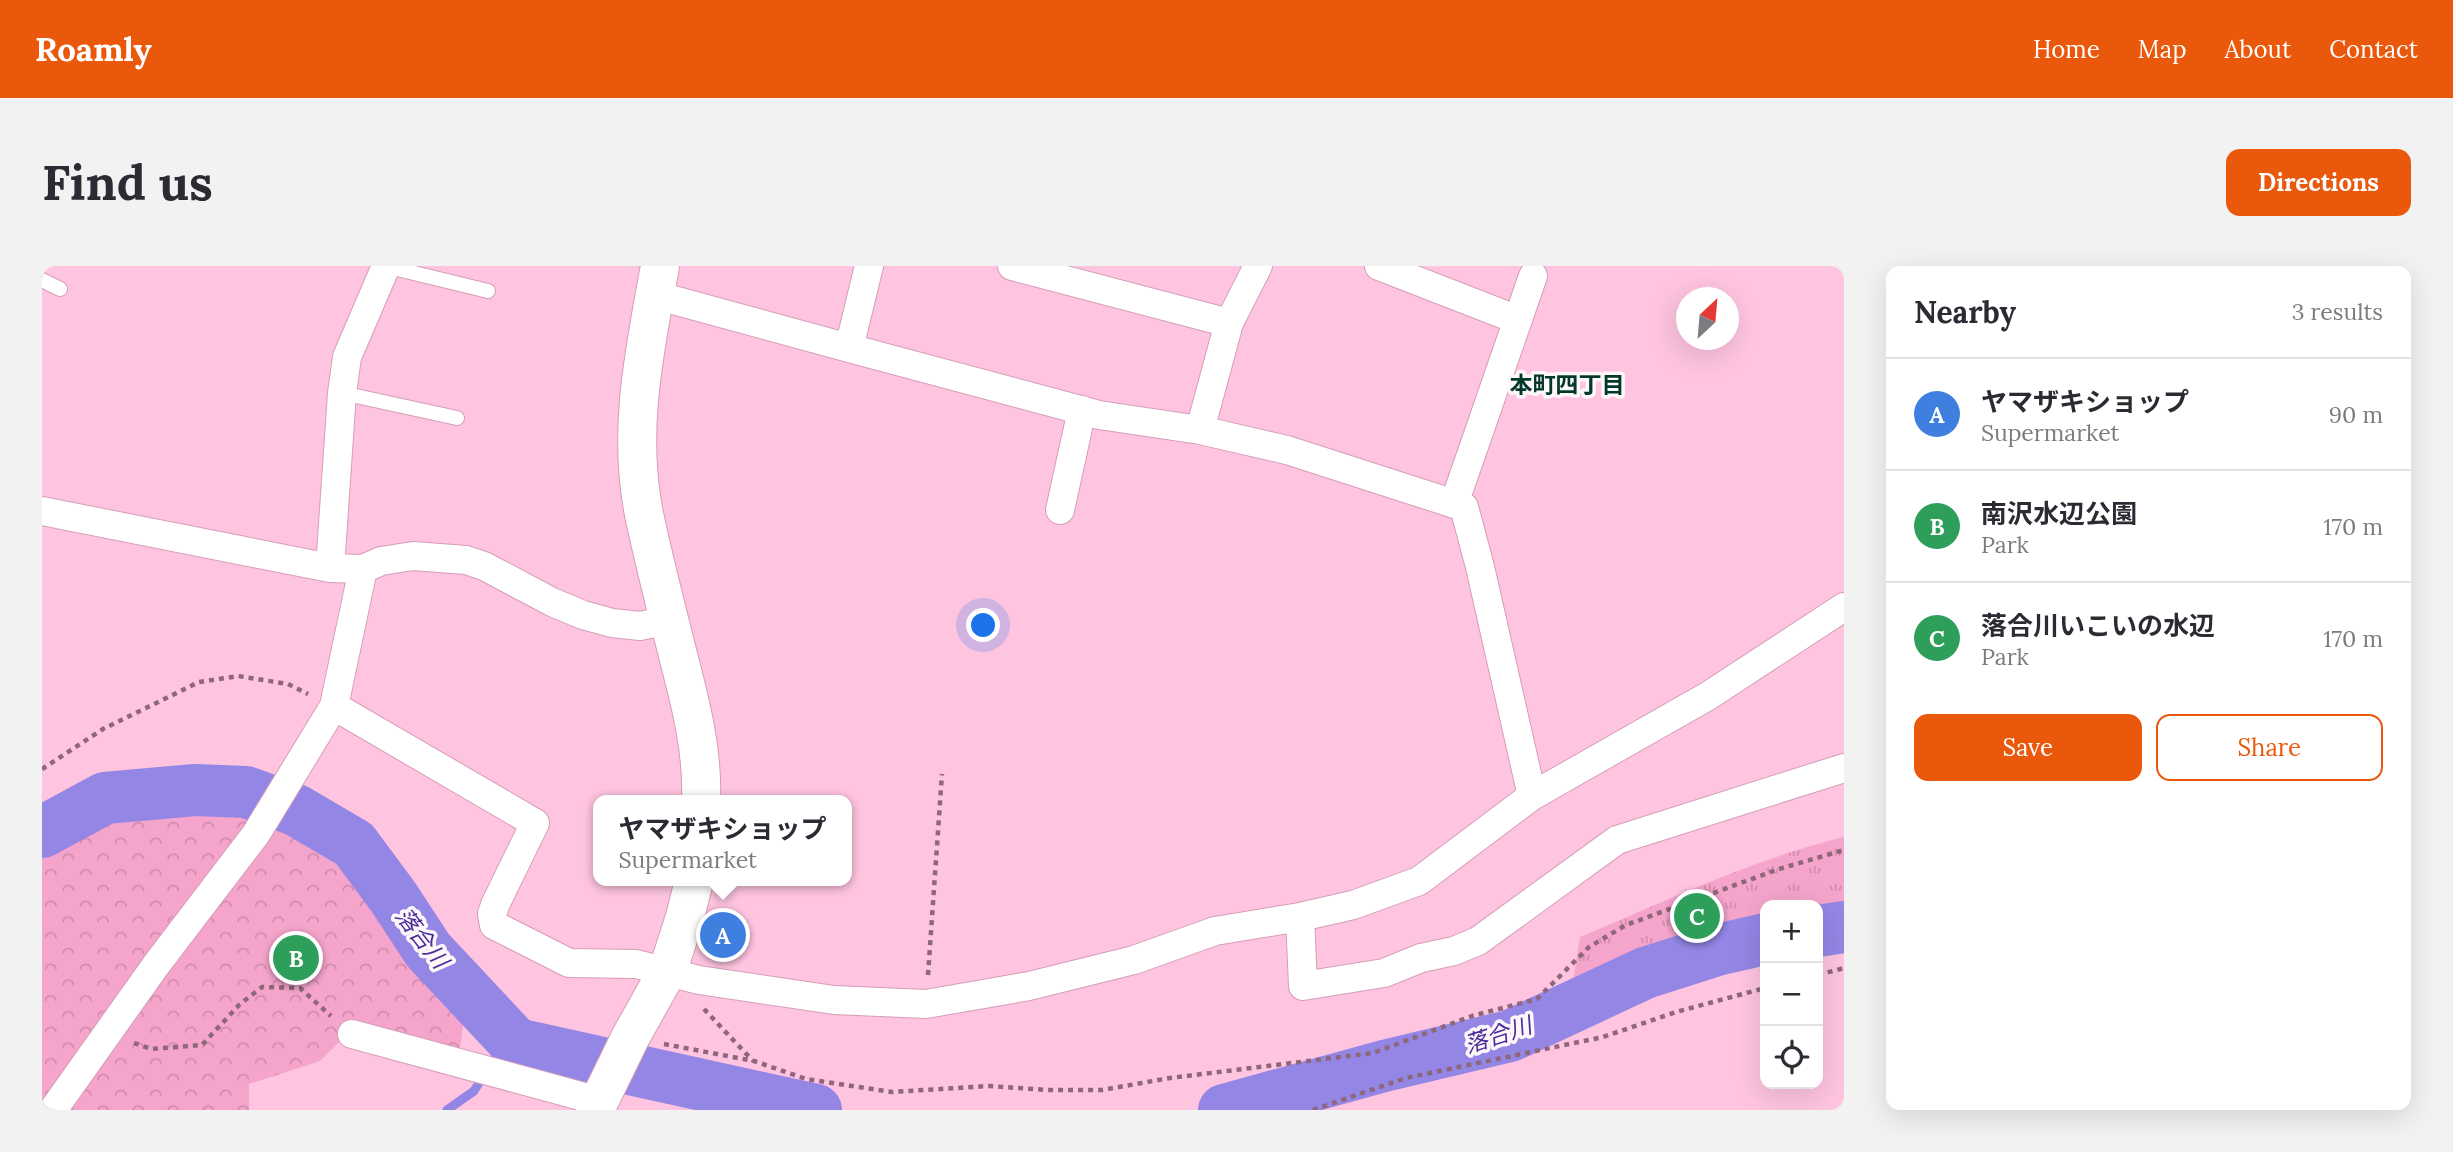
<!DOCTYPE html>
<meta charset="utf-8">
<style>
:root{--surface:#fff;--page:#f2f2f3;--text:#2b2b33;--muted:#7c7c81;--line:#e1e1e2;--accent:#ea580c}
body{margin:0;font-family:Lora,"Noto Sans JP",serif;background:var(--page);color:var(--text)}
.controls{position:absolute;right:21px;bottom:21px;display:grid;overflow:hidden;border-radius:14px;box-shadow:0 7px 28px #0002}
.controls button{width:63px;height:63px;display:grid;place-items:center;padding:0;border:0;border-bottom:2px solid var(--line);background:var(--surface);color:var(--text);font:35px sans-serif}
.compass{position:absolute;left:1634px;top:21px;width:63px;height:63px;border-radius:50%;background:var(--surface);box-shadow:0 7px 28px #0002;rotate:26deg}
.you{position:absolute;left:942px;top:360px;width:24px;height:24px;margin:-18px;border:5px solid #fff;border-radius:50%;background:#1a73e8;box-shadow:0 0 0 10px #1a73e833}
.badge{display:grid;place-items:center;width:46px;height:46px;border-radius:50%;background:var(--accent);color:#fff;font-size:23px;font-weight:700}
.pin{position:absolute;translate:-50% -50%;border:4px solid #fff;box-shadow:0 2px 7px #0006}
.popup{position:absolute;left:551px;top:529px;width:259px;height:91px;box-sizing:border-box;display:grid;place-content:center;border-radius:14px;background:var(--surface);filter:drop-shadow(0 2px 5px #0005);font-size:23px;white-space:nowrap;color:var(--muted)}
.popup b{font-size:26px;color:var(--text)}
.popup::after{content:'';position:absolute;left:50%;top:100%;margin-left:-14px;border:14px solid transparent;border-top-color:var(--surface)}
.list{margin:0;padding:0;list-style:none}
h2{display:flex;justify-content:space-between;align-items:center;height:91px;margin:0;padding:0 28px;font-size:30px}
h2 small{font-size:23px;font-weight:400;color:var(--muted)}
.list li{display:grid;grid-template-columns:46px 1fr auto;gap:21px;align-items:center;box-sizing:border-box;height:112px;padding:0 28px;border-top:2px solid var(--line)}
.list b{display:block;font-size:26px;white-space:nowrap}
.list p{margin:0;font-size:23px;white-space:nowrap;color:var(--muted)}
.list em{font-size:23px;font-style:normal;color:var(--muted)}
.actions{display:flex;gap:14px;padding:21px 28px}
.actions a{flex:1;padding:16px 0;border:2px solid var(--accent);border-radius:14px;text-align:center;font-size:24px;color:var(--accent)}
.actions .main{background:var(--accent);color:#fff}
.icon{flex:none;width:38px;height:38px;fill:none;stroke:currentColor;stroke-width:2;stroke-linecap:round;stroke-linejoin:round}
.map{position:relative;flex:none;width:1802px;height:844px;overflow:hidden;border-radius:14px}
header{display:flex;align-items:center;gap:42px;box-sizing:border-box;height:98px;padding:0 35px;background:var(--accent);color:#fff}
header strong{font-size:33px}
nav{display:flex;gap:38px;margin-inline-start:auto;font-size:24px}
.intro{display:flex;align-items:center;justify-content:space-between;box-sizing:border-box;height:168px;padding:0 42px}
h1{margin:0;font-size:49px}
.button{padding:18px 32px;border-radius:14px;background:var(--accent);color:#fff;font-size:24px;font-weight:700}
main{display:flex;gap:42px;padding:0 42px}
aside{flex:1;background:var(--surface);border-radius:14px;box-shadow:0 7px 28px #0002}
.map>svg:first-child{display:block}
.grass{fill:url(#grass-tufts)}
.forest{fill:url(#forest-crowns)}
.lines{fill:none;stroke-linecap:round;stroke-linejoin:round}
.stream{stroke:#9386e5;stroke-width:9}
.river{stroke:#9386e5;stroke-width:52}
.lane-casing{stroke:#d59eb8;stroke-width:16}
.street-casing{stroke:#d59eb8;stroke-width:30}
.secondary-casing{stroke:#d59eb8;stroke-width:40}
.path{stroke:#8e677a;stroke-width:4.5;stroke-dasharray:5 5;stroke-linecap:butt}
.lane{stroke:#fff;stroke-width:14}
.street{stroke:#fff;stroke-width:28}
.secondary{stroke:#fff;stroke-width:38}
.labels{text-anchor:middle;stroke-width:7;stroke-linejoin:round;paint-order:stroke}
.neighbourhood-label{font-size:23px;font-weight:bold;fill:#023829;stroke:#fdf7f9}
.water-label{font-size:23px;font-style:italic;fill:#492c9b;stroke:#fdf7f9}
</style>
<header>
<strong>Roamly</strong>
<nav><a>Home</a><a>Map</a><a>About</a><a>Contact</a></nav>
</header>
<div class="intro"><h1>Find us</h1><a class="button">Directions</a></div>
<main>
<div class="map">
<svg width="1802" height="844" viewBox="0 0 1802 844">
<defs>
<pattern id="grass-tufts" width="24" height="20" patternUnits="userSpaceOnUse" patternTransform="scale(1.75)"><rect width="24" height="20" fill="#f5a4cc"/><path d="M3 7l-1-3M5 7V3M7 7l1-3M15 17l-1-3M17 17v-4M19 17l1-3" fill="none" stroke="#d28cae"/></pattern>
<pattern id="forest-crowns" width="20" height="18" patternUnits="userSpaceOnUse" patternTransform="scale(1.75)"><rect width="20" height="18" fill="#f5a4cc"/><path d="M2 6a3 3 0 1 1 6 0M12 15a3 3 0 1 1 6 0" fill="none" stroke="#d28cae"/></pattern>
</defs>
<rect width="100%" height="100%" fill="#fec4e0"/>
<path class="grass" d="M 1802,571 L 1802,661 L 1776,665 L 1776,639 L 1723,639 L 1723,673 L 1603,707 L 1527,742 L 1538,671 C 1624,635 1711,593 1802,571 Z"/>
<path class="forest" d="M 190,536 L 294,594 L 423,744 L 418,783 L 315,758 L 278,795 L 207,818 L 207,844 L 0,844 L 0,566 L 59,548 Z"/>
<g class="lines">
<path class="stream" d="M 405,844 L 432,825 L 466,770"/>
<path class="river" d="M 0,566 L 63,532 L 153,524 L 204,526 L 254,544 L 312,578 L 352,632 L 386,684 L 474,778 L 774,844
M 1776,665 L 1802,661
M 1182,844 L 1342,800 L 1468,770 L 1603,707 L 1675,684 L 1723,673"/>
<g class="lane-casing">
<path id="lane" d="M 343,0 L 446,25
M 0,14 L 18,23
M 300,127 L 415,152"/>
</g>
<g class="street-casing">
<path id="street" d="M 970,0 L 1187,57
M 1337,0 L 1476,54
M 613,29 L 807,82 L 827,0
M 807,82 L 1057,149 L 1158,164 L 1187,57 L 1216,0
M 1158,164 L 1245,184 L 1422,241 L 1438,301 L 1490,530
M 1412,238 L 1491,10
M 1018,244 L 1040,144
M 0,245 L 288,302 L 321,303 L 339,295 L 371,290 L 424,294 L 442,300 L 510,336 L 541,349 L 570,357 L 598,360 L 627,354
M 288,302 L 300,127 L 305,91 L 344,0
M 292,440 L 493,557 L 453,639 L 450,648 L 452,659 L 527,697 L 594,698 L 657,714 L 792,734 L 884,738 L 987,720 L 1092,694 L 1173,665 L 1258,651 L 1311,639 L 1377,615 L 1490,530 L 1666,430 L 1802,341
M 1258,651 L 1261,720 L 1342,707 L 1379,692 L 1412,685 L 1436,675 L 1575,574 L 1802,502
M 310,768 L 557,835
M 11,844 L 114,699 L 214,568 L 292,440 L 321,303"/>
</g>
<g class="secondary-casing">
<path id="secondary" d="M 618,0 C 603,83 585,163 602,248 C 612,296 625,345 637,393 C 649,439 661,486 659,534
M 553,844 L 588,772 L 626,704 L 643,651 L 652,615"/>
</g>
<path class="path" d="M 0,503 L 61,463 L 157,416 L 196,410 L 246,418 L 266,428
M 886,709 L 900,508
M 1776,709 L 1802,702
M 662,743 L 711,795
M 92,777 L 109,783 L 160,779 L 197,739 L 220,721 L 258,722 L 289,750
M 622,778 L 712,795 L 764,813 L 850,826 L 947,820 L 1006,824 L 1060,824 L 1128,812 L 1331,787 L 1430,750 L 1495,733 L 1547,681 L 1584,659 L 1737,603 L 1802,584
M 1271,844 L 1364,812 L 1561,771 L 1634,746 L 1723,722"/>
<use href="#lane" class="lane"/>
<use href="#street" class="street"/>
<use href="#secondary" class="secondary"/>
</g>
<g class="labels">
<g class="neighbourhood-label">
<text x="1525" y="127">本町四丁目</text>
</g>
<g class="water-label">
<text transform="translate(380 672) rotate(52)" y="8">落合川</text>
<text transform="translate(1456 769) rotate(-18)" y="8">落合川</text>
</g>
</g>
</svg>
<div class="controls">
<button>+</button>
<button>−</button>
<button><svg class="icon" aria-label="locate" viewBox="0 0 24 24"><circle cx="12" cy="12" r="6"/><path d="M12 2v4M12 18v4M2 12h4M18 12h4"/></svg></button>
</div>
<svg class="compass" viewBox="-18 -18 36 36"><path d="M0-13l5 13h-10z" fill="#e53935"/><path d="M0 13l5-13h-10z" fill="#7c7c81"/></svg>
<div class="you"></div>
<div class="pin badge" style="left:681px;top:669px;background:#3f7fe0">A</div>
<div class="popup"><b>ヤマザキショップ</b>Supermarket</div>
<div class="pin badge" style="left:254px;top:692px;background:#2e9e5b">B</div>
<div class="pin badge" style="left:1655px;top:650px;background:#2e9e5b">C</div>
</div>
<aside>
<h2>Nearby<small>3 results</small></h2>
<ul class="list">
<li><span class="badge" style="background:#3f7fe0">A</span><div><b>ヤマザキショップ</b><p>Supermarket</p></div><em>90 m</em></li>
<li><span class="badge" style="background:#2e9e5b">B</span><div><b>南沢水辺公園</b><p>Park</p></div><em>170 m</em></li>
<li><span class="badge" style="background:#2e9e5b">C</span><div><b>落合川いこいの水辺</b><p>Park</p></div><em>170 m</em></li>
</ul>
<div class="actions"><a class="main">Save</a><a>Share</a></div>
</aside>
</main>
